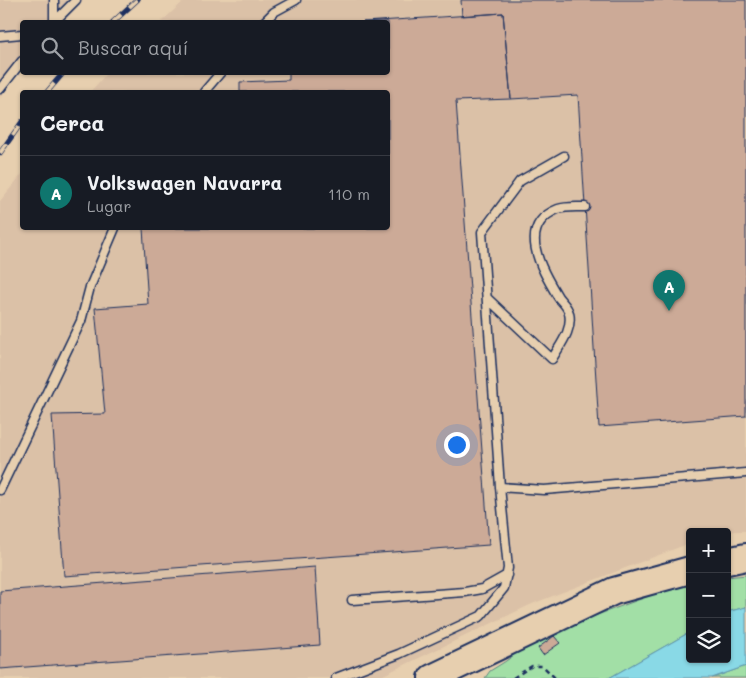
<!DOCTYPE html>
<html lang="es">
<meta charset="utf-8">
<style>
:root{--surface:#171b24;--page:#242831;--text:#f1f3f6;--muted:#9ea1a6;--line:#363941;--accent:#0f766e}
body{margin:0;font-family:Mali,sans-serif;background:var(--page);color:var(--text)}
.controls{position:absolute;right:15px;bottom:15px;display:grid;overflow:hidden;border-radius:5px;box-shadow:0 1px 4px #0004}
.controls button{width:45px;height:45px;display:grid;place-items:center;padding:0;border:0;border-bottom:1px solid var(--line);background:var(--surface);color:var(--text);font:25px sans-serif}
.you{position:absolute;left:456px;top:444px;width:18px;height:18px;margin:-12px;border:4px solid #fff;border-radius:50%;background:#1a73e8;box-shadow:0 0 0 8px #1a73e833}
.badge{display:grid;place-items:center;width:32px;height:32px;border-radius:50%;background:var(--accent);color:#fff;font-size:16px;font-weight:700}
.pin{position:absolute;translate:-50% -41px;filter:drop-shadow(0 1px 2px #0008)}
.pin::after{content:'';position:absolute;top:26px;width:18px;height:15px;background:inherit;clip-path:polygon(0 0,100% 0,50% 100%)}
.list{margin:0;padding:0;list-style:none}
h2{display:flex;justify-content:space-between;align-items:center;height:65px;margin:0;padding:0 20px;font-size:21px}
h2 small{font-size:16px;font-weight:400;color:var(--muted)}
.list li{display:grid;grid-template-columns:32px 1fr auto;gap:15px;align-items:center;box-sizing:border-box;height:75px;padding:0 20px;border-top:1px solid var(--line)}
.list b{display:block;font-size:19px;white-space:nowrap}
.list p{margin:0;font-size:16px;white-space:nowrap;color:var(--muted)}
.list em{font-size:16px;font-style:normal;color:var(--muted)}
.icon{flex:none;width:28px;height:28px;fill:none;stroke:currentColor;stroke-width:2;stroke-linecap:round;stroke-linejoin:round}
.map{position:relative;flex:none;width:746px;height:678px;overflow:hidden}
.search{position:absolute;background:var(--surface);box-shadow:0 1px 4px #0004;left:20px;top:20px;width:370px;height:55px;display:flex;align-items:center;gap:12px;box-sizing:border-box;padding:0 18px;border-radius:5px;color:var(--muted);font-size:19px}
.panel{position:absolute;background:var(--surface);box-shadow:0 1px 4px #0004;left:20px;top:90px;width:370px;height:140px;border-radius:5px}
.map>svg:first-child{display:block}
.built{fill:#dbc1a7}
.green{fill:#a2dfa6;stroke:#5e8782}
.water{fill:#89d9e6;stroke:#5d95b0}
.building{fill:#ccaa97;stroke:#1b2f5e}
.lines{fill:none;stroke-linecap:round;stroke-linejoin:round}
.service-casing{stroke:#1b2f5e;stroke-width:11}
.trunk-casing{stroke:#1b2f5e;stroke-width:30}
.path{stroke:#1b2f5e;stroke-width:2.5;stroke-dasharray:5 4;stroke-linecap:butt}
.service{stroke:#e7cfaf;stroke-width:8}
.trunk{stroke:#e7cfaf;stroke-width:26}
.rail-casing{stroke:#1b2f5e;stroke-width:5.5}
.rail{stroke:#e7cfaf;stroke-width:4;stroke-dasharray:11;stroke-linecap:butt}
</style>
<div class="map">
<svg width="746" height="678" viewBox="0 0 746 678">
<rect width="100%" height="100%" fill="#e7cfaf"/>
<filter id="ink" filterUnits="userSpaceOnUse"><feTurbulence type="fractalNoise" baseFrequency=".02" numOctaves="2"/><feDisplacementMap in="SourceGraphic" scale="10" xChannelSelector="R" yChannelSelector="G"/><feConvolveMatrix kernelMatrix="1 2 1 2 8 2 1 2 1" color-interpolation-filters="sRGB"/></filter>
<g filter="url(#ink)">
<path class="built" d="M 0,0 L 83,0 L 63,22 L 22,22 L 22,68 L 0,98 Z
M 185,0 L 746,0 L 746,531 L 690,532 L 690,543 L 532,604 L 377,678 L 0,678 L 0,201 L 22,174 L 22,228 L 388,228 L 388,92 L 90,92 L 107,73 L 388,72 L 388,22 L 161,22 Z"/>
<path class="green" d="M 746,575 L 746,607 L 727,612 L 727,577 Z
M 690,581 L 690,632 L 609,678 L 485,678 L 490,671 L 506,661 L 537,637 Z
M 746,666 L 746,678 L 712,678 Z"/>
<path class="water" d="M 746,607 L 746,666 L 712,678 L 609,678 L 690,632 L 690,659 L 727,659 L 727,612 Z"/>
<path class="building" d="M 461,0 L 746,0 L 746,416 L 599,427 L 578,95 L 511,99 L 503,13 L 462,16 Z
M 503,13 L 511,99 L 456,101 L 489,545 L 64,576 L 52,415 L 105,414 L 95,308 L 148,304 L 143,228 L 388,228 L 388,92 L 240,92 L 240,82 L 289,80 L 289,72 L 388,72 L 388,22 L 363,22 Z
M 315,567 L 320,645 L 0,669 L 0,591 Z
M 554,636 L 560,643 L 543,655 L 538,648 Z"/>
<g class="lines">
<g class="service-casing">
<path id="service" d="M 54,0 L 54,22
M 55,21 L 76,0
M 264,22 L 274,12 L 296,0
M 0,36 L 22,34
M 0,89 L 22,61
M 204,92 L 221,72
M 487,298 L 552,359 C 560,345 573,330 569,313 C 568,307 562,302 558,297 C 542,270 515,226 558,209 C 566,206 577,207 585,207
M 500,487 L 544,490 L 746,473
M 0,490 L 81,321 L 90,287 L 115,228
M 352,600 L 465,592 L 482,589 L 507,575
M 336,678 L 399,654 L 481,616 L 504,588 L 508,568 L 500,487 L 482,232 L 520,181 L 564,156"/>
</g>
<g class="trunk-casing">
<path id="trunk" d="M 727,561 L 746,557
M 432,678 L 614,591 L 690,570"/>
</g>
<path class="path" d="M 513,678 L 532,666 L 543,666 L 555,678"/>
<use href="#service" class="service"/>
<use href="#trunk" class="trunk"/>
<g class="rail-casing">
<path id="rail" d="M 113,22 L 137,0
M 47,92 L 64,72
M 0,153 L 22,122"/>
</g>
<use href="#rail" class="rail"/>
</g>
</g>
</svg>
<div class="controls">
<button>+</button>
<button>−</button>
<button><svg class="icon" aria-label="layers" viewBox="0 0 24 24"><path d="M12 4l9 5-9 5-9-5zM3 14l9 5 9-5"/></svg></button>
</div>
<div class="you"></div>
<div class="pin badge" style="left:669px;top:311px">A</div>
<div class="search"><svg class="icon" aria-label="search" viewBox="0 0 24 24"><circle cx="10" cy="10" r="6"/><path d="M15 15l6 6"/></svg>Buscar aquí</div>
<section class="panel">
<h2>Cerca<small></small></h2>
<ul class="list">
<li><span class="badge">A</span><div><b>Volkswagen Navarra</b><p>Lugar</p></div><em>110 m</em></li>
</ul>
</section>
</div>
